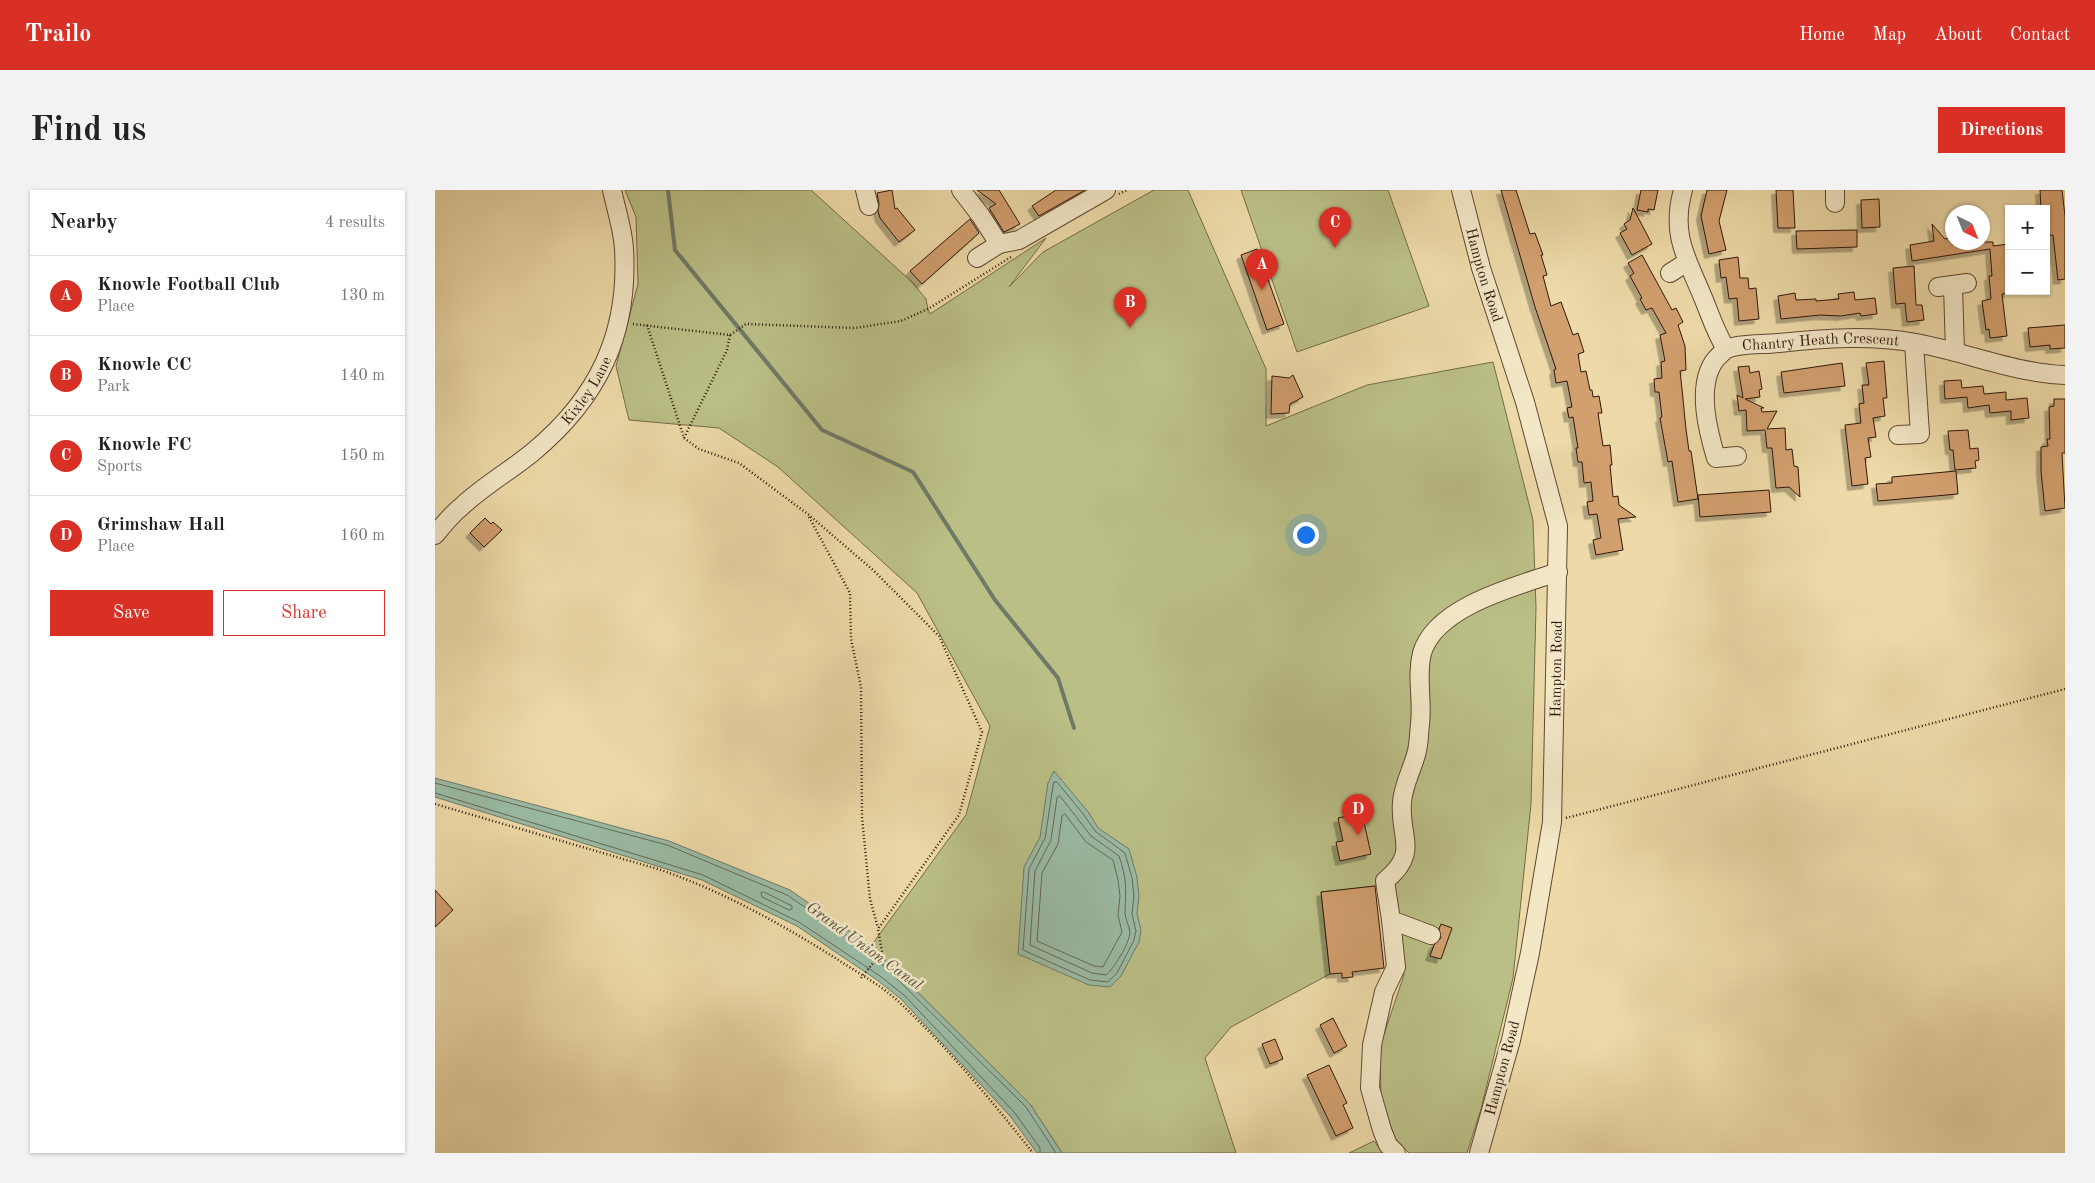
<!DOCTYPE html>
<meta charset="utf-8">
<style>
:root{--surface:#fff;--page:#f2f2f2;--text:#222;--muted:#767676;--line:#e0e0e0;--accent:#d93025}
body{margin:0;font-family:"Old Standard TT",serif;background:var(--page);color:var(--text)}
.controls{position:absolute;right:15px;top:15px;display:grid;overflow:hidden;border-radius:0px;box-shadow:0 1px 4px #0004}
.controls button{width:45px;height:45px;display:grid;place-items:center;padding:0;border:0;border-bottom:1px solid var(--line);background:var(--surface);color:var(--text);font:25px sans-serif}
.compass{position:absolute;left:1510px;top:15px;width:45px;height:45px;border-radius:50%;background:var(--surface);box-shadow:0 1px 4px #0004;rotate:137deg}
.you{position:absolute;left:870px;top:344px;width:18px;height:18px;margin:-12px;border:4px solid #fff;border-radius:50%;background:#1a73e8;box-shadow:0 0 0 8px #1a73e833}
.badge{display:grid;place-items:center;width:32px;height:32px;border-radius:50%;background:var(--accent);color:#fff;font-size:16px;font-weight:700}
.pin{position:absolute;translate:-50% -41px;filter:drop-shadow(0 1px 2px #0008)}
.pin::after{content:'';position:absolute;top:26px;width:18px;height:15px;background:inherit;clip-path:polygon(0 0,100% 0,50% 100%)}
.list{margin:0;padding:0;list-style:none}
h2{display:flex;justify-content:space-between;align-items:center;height:65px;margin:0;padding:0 20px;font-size:21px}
h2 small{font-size:16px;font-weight:400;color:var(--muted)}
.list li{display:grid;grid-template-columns:32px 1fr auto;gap:15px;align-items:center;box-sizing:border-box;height:80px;padding:0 20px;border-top:1px solid var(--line)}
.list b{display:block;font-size:19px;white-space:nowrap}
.list p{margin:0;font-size:16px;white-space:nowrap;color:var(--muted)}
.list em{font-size:16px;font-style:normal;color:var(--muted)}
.actions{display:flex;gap:10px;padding:15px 20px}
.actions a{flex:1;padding:11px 0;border:1px solid var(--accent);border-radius:0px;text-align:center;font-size:18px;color:var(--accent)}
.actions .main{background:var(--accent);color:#fff}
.map{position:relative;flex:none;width:1630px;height:963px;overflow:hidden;border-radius:0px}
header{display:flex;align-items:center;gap:30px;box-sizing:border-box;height:70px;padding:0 25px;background:var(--accent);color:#fff}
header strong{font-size:24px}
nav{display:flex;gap:28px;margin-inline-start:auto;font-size:18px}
.intro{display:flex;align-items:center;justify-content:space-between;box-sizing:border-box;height:120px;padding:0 30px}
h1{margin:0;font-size:35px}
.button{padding:12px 22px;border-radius:0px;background:var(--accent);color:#fff;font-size:18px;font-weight:700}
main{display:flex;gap:30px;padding:0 30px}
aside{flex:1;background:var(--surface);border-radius:0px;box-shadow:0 1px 4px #0004}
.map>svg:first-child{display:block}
.green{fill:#babf86;stroke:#756b49}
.water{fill:#9abba5;stroke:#707968}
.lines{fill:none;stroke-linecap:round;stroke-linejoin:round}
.shore{stroke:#656958;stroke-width:1}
.stream{stroke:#707968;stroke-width:4}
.building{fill:#d29f6e;stroke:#30170c;filter:url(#shadow)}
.minor-casing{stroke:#5f4833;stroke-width:20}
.path{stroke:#30170c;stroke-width:2.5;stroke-dasharray:1 2.5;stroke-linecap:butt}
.minor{stroke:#f3e7c6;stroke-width:18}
.path-bridge{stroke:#30170c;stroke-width:2.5;stroke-dasharray:1 2.5;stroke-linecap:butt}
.labels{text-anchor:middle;stroke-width:5;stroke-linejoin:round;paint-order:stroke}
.street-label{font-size:15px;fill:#30170c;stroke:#f3e7c6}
.water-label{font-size:16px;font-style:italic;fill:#555042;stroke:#f3e7c6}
</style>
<header>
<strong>Trailo</strong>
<nav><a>Home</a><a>Map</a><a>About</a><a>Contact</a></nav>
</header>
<div class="intro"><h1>Find us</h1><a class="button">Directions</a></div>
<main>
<aside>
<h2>Nearby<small>4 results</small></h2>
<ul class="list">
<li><span class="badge">A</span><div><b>Knowle Football Club</b><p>Place</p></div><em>130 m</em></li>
<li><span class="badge">B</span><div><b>Knowle CC</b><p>Park</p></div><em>140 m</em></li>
<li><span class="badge">C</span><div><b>Knowle FC</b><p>Sports</p></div><em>150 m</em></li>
<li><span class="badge">D</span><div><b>Grimshaw Hall</b><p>Place</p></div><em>160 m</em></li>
</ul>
<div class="actions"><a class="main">Save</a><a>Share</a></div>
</aside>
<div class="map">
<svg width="1630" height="963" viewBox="0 0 1630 963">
<defs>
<filter id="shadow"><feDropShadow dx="-4.5" dy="4.5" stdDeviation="0" flood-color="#0004"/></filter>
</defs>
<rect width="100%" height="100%" fill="#eddaa8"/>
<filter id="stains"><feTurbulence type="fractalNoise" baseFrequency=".004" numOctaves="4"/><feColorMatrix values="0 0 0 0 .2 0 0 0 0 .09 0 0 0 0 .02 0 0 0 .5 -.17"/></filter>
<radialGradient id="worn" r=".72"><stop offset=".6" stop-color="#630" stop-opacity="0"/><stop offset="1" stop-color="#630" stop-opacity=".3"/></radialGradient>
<path class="green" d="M 190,0 L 376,0 L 477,92 L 491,109 L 493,119 L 495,124 L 611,48 L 574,97 L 608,62 L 719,0 L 753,0 L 831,179 L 831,236 L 932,195 L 1058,172 L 1098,330 L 1101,418 L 1096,614 L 1078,788 L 1046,919 L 1032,963 L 974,963 L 961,950 L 946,913 L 945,856 L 969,785 L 965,759 L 960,698 L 941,696 L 886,702 L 895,784 L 796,837 L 770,868 L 801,963 L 627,963 L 595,914 L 436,756 L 531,625 L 555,536 L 482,403 L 343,277 L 284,238 L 194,230 L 181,176 L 203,94 L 201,27 Z
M 806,0 L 953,0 L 994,116 L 862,162 Z
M 939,951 L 948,963 L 914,963 Z"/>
<path class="water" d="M 619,581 L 654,623 L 663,638 L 694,659 L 702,687 L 704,706 L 702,724 L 706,740 L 704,752 L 686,786 L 675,797 L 654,795 L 583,764 L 589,677 L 605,647 L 613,593 Z
M 0,588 L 234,651 L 355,700 L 436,756 L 595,914 L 627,963 L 602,963 L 575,926 L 466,809 L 442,790 L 362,736 L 267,690 L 0,607 Z"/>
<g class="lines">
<path class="shore" d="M 619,592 L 622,592 L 649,625 L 660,641 L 690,663 L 697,688 L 699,706 L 697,724 L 701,741 L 699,750 L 682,783 L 673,792 L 655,790 L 588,760 L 594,679 L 610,648 Z
M 0,593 L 232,655 L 352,705 L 433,760 L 591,917 L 621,963
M 0,603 L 268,685 L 364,732 L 445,786 L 469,805 L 579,922 L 605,958 L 605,963
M 625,606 L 656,646 L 684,666 C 692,689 691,699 690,723 C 690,729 694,735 695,742 C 695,752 679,779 671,785 L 657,783 L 595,755 L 600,681 L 616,650 L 622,608 Z
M 630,624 L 651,652 L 678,670 L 683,690 L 685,706 L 683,725 L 687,742 L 668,777 L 659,776 L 602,751 L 607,683 L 623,654 L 627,626 Z
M 329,702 L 357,716 L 357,719 L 354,720 L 327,707 L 326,703 Z"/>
<path class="stream" d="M 233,0 L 240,60 L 387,240 L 478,282 L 560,410 L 623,488 L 639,538"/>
</g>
<path class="building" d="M 457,0 L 460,19 L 462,18 L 480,40 L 464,52 L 445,28 L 443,21 L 444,14 L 442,3 Z
M 542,0 L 564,0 L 585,34 L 569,42 L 554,18 L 561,14 Z
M 621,0 L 650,0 L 604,26 L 597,16 Z
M 1066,0 L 1081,0 L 1095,44 L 1100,43 L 1108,65 L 1106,65 L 1112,85 L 1108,86 L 1116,116 L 1126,112 L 1138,145 L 1143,143 L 1149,162 L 1143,164 L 1146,182 L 1151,181 L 1155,200 L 1157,200 L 1158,207 L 1164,206 L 1167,223 L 1163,223 L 1168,256 L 1175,255 L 1177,275 L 1175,275 L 1178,307 L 1183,306 L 1184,315 L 1201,327 L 1183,329 L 1188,360 L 1161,365 L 1158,350 L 1166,348 L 1162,324 L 1154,325 L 1152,312 L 1158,311 L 1156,292 L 1149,293 L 1147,272 L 1143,272 L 1141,258 L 1143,258 L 1138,227 L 1134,228 L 1132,218 L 1137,217 L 1132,191 L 1121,193 L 1119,180 L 1121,179 L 1100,117 Z
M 1206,0 L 1223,0 L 1219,20 L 1213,19 L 1213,22 L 1202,20 Z
M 1272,0 L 1292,0 L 1284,31 L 1291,60 L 1274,64 L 1266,26 Z
M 1341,0 L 1358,0 L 1360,38 L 1343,38 Z
M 1605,0 L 1627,0 L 1630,26 L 1630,89 L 1623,90 L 1618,45 L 1611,46 L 1611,19 L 1606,19 Z
M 1444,9 L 1445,37 L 1427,38 L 1426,10 Z
M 1198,18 L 1217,54 L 1197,65 L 1185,43 L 1192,39 L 1189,34 L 1195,30 Z
M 535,29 L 544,43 L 487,94 L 475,81 Z
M 1497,34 L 1510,49 L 1516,48 L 1517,52 L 1558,52 L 1558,56 L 1574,54 L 1574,103 L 1567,104 L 1572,146 L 1555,148 L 1554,139 L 1551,140 L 1547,111 L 1556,109 L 1554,86 L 1557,86 L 1555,59 L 1477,71 L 1475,55 L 1499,51 Z
M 1422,40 L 1422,57 L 1362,59 L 1361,41 Z
M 822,59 L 849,134 L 832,140 L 806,65 Z
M 1207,65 L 1237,120 L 1241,118 L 1248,132 L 1243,135 L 1250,156 L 1251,180 L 1245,181 L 1247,199 L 1251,239 L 1254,261 L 1256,261 L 1263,309 L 1243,312 L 1237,271 L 1233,272 L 1225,228 L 1227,227 L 1224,202 L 1220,202 L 1219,189 L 1227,188 L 1226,172 L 1230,171 L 1225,145 L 1231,143 L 1217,118 L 1211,120 L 1205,109 L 1207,108 L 1195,86 L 1199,83 L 1193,73 Z
M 1303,67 L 1305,88 L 1313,88 L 1314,99 L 1321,98 L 1324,129 L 1304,131 L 1302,108 L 1294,109 L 1291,87 L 1286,88 L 1284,70 Z
M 1479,76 L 1481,115 L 1487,115 L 1489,130 L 1472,132 L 1470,113 L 1461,114 L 1458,78 Z
M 1419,102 L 1420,110 L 1440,108 L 1442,124 L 1426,126 L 1425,123 L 1406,126 L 1385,125 L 1346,129 L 1343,106 L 1360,103 L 1361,110 L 1381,109 L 1381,111 L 1404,109 L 1403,104 Z
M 1630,135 L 1630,158 L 1615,159 L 1615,155 L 1595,157 L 1593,138 Z
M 1449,171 L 1452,208 L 1448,208 L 1450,226 L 1438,228 L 1441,247 L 1433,248 L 1436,267 L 1430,268 L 1433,294 L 1417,296 L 1410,235 L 1426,233 L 1424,214 L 1429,213 L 1427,195 L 1434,195 L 1431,173 Z
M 1407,173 L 1410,196 L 1349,203 L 1346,182 Z
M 1314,176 L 1315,183 L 1324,181 L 1327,199 L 1324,200 L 1325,207 L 1310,209 L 1329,218 L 1326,218 L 1327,222 L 1342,221 L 1332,239 L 1350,238 L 1351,260 L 1357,259 L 1359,276 L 1363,277 L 1365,307 L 1354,297 L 1341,298 L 1337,258 L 1332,258 L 1330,240 L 1312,241 L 1311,220 L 1304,221 L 1302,205 L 1308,208 L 1303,177 Z
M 858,185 L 868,207 L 855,214 L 854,223 L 836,224 L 837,186 L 854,188 Z
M 1526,190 L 1527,198 L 1548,196 L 1549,204 L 1571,202 L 1571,210 L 1592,208 L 1594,228 L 1576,230 L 1576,221 L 1555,223 L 1554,215 L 1533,218 L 1532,207 L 1510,209 L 1509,191 Z
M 1619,209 L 1630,209 L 1630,263 L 1627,263 L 1630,318 L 1610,321 L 1606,281 L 1606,257 L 1613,256 L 1612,249 L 1615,249 L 1614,217 L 1619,216 Z
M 1533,240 L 1535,259 L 1543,258 L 1544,270 L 1540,271 L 1541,278 L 1520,280 L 1518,260 L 1515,260 L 1513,241 Z
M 1521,281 L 1523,304 L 1443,311 L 1441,294 L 1457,293 L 1457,287 Z
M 1334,300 L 1336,322 L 1265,327 L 1263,305 Z
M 50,328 L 56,334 L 58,332 L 67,340 L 49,357 L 35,343 Z
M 927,623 L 936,664 L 905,671 L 901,652 L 908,651 L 903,628 Z
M 940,696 L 949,778 L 917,782 L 918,787 L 907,788 L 907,783 L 895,784 L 886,702 Z
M 0,700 L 18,720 L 0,737 Z
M 1006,734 L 1017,738 L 1006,769 L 995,766 L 999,755 L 1006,748 L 1004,739 Z
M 898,828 L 912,856 L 899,863 L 885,835 Z
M 840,849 L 848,869 L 835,874 L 827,854 Z
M 894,875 L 912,913 L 908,915 L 918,938 L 901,946 L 872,885 Z"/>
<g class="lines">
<g class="minor-casing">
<g id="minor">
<path d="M 430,0 L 434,16"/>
<path d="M 526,0 L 546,26 L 564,54 L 584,50 L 671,0"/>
<path id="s1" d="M 1026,0 L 1046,78 L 1090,212 L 1123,336 L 1117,632 L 1095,763 L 1076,850 L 1044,963"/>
<path id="s2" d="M 1248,0 C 1235,46 1253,70 1269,110 C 1276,127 1281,143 1291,159 C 1307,153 1327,155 1344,153 C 1389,148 1436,145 1481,153 C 1531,162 1579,183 1630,185"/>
<path d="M 1400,0 L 1400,13"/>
<path d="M 542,68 L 564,54"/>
<path d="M 1235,83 L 1252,72"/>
<path d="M 1518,96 L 1520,162"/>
<path d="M 1503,97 L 1532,93"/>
<path d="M 1291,159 C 1287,163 1281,168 1278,173 C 1262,199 1273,241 1281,268 L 1302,266"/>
<path d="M 1463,245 L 1485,244 L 1479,153"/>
<path id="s3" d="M 0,345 C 8,335 16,325 26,317 C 48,296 75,281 98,262 C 163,208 194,144 189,59 C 188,40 181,19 177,0"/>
<path d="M 956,730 L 961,777 L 949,802 L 937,855 L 935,898 L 947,940 L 953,955 L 961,963"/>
<path d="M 996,745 L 956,730 L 950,691 C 985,662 964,648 967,612 C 968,595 978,578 982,561 C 984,552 984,543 985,534 C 988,510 981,487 987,463 C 1001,416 1082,396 1123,382"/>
</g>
</g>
<path class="path" d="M 684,4 L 692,0
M 198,134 L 295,145 L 311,134 L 420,138 L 466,131 L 493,119 L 576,67
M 212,135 L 249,248 L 264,259 L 304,273 L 374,325 L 438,380 L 504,446 L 547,542 L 524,625 L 443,739 L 447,762
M 249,248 L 292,160 L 295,145
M 374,327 L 415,403 L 416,449 L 426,497 L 427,627 L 435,709 L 443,738
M 0,614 L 226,680 C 289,702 346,734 402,769 C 423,783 446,795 464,812 C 513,858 557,911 598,963
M 1131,628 L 1630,499"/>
<use href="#minor" class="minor"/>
<path class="path-bridge" d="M 426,788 L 447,762"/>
</g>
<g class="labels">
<g class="street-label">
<text dy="5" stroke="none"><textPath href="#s1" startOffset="88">Hampton Road</textPath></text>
<text dy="5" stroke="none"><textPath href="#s2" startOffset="264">Chantry Heath Crescent</textPath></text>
<text dy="5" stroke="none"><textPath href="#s3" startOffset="211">Kixley Lane</textPath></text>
<text transform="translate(1121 479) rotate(-89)" y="5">Hampton Road</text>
<text transform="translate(1067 878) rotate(-75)" y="5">Hampton Road</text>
</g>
<g class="water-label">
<text transform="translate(430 755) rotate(36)" y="6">Grand Union Canal</text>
</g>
</g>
<rect width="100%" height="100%" filter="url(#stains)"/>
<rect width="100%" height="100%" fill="url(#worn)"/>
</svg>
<div class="controls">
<button>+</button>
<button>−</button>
</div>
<svg class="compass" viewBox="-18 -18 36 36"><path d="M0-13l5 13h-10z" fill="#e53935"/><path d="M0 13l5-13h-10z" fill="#767676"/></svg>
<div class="you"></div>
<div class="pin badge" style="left:827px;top:100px">A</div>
<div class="pin badge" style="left:695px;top:138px">B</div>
<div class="pin badge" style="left:900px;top:58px">C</div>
<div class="pin badge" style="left:923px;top:645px">D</div>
</div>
</main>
